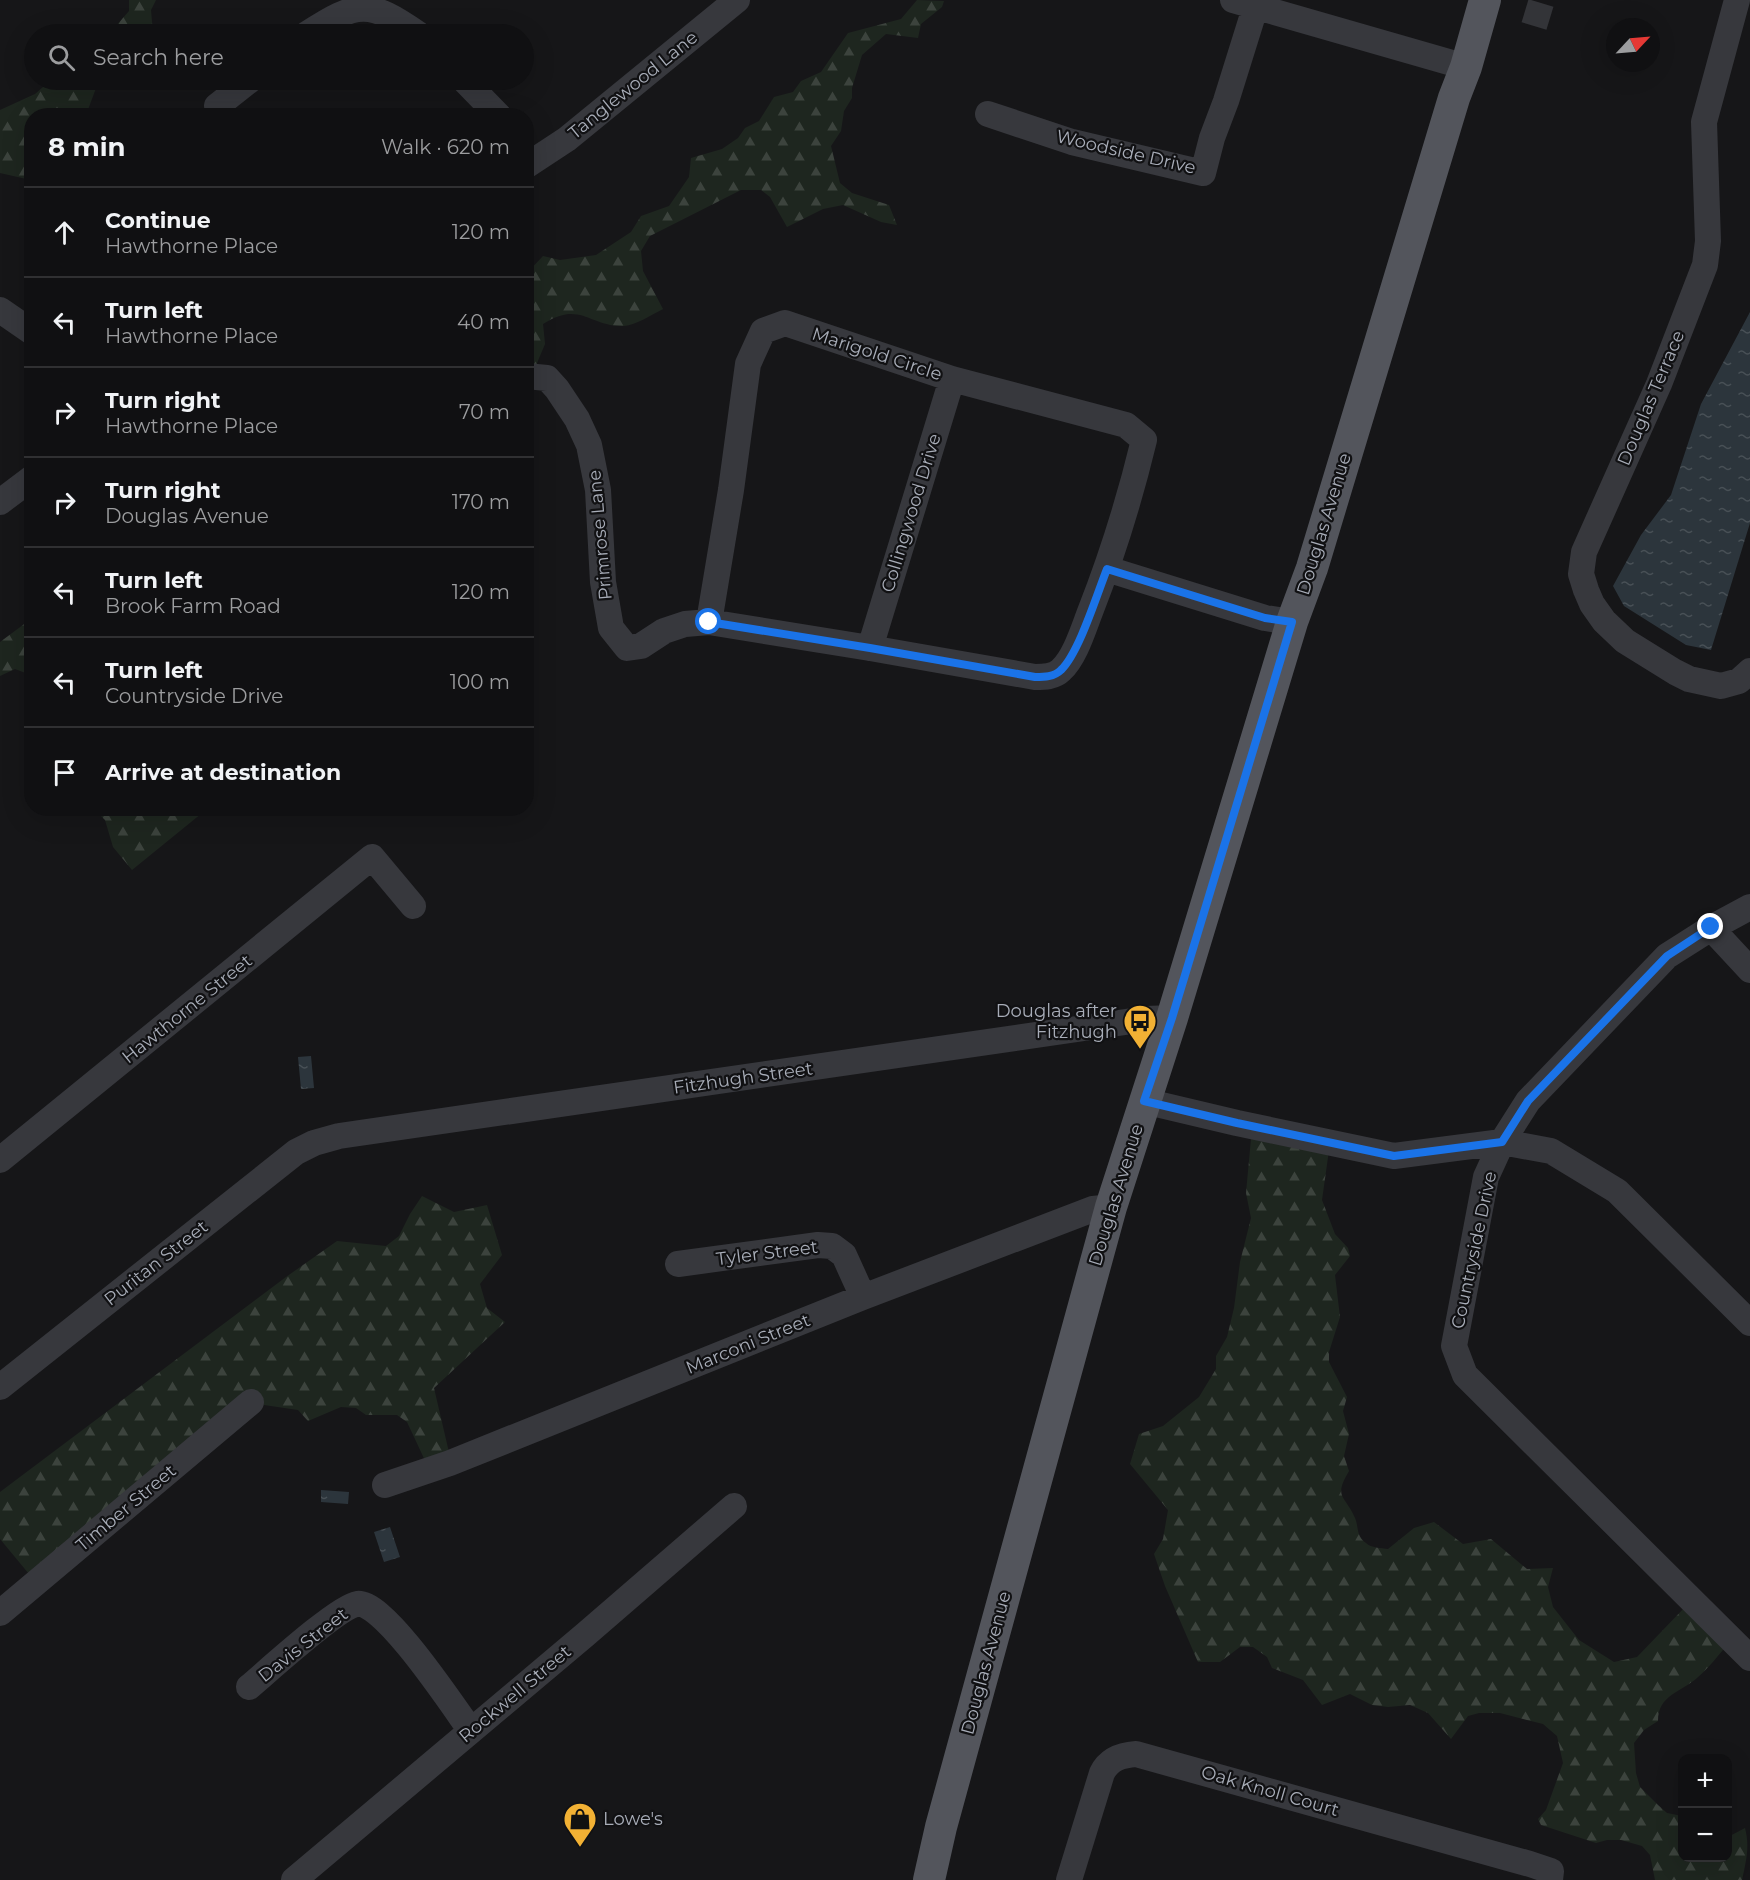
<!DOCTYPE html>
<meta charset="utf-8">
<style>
:root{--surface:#101012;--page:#19191b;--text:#f1f3f6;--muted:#9c9d9f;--line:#303032}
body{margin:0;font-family:Montserrat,sans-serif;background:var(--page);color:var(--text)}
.controls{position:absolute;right:18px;bottom:18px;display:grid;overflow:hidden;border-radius:12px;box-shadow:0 6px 24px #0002}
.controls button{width:54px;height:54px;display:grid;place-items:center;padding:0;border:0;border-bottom:2px solid var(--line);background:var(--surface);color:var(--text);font:30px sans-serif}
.compass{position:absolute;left:1606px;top:18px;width:54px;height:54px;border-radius:50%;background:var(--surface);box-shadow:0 6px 24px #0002;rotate:64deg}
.stop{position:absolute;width:18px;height:18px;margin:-14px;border:4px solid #1a73e8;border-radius:50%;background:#fff}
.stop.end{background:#1a73e8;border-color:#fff;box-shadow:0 2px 6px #0008}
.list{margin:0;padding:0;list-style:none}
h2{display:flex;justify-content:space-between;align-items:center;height:78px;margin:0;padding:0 24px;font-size:26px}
h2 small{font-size:20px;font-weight:400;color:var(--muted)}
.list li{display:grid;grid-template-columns:39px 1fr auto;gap:18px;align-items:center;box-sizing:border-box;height:90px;padding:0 24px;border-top:2px solid var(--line)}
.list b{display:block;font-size:22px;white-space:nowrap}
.list p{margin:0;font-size:20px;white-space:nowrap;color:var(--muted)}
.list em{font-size:20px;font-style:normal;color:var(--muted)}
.icon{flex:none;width:33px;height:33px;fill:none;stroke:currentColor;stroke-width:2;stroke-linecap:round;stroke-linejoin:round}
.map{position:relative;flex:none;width:1750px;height:1880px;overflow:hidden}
.search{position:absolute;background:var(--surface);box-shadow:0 6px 24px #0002;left:24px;top:24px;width:510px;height:66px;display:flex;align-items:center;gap:15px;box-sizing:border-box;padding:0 21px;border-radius:33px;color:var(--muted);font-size:22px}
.panel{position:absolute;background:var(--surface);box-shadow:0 6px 24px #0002;left:24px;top:108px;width:510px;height:708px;border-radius:24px}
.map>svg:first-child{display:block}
.forest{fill:url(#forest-firs)}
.water{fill:url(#water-ripples)}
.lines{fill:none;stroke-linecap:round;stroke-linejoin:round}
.minor-tunnel{stroke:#333438;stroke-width:26;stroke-dasharray:26 13;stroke-linecap:butt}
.minor{stroke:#37383d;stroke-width:26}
.major{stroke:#53555c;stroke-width:32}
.route{stroke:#1a73e8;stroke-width:8}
.labels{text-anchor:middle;stroke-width:4.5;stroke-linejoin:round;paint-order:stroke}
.street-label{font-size:18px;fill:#a8adb8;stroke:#111113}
.poi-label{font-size:18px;fill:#a8adb8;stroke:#111113;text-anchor:end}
</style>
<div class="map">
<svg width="1750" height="1880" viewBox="0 0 1750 1880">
<defs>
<pattern id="forest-firs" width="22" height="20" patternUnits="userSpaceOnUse" patternTransform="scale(1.5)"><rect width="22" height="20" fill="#1e261f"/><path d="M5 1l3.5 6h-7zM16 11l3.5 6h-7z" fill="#3c433d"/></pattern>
<pattern id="water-ripples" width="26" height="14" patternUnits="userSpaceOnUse" patternTransform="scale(1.5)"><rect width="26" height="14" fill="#2c353c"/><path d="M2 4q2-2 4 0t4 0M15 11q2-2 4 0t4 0" fill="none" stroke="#485056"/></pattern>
</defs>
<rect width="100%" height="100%" fill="#161618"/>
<path class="forest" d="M 129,0 L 156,0 L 151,10 L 153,34 L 109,34 L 129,11 Z
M 917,0 L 944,1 L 942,7 L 921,24 L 918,38 L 886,34 L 862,55 L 852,88 L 852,98 L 844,111 L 841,131 L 831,146 L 840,183 L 852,193 L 889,205 L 897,225 L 881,222 L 843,205 L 823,209 L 787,227 L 770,197 L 761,190 L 741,190 L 650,236 L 641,251 L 643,271 L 663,309 C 651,315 636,325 624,326 C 589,327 581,300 543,324 L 545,344 L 532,375 L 527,376 L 526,274 L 543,256 L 560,260 L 596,255 L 631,232 L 641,216 L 669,206 L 689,177 L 691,158 L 722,149 L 738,138 L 745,128 L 759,121 L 774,97 L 793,92 L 801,81 L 821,72 L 848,33 L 901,19 Z
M 51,80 L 99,80 L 86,115 L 32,116 L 31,180 L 0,173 L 0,110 L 35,94 Z
M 31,619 L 31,675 L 15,669 L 0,676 L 0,642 Z
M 94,809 L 207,809 L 132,870 L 113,847 L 105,820 Z
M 1251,1139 L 1329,1150 L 1322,1200 L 1335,1234 L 1348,1248 L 1350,1256 L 1335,1275 L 1340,1317 L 1329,1352 L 1329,1362 L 1347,1397 L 1343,1411 L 1349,1434 L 1344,1456 L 1349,1471 C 1333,1498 1345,1495 1355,1518 C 1359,1528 1356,1536 1366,1543 C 1371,1548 1381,1548 1388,1549 L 1414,1528 L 1434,1522 L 1463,1544 L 1491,1539 L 1527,1569 L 1553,1568 L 1548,1587 L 1553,1607 L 1579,1640 L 1614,1662 L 1637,1657 L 1687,1605 L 1729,1643 C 1719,1654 1709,1668 1697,1678 C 1681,1692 1658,1695 1658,1721 L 1644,1730 L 1634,1743 L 1636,1773 L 1640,1787 L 1658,1805 L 1667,1813 L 1682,1816 L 1682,1858 L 1728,1858 L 1728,1837 L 1745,1828 C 1750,1847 1746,1861 1742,1880 L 1655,1880 L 1650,1855 L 1642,1846 L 1621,1840 L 1607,1840 L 1596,1843 L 1541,1825 L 1538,1819 L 1546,1810 L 1563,1763 L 1557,1736 L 1543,1724 L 1500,1713 L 1479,1713 L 1468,1716 L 1451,1739 L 1428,1713 L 1410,1705 L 1388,1707 L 1372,1705 L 1350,1694 L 1322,1705 L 1303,1680 L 1272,1668 L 1267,1657 L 1253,1647 L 1240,1647 L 1220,1662 L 1198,1662 L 1165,1586 L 1154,1554 L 1163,1539 L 1168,1510 L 1130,1464 L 1139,1434 L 1163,1426 L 1199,1397 L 1216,1369 L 1216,1356 L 1227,1337 L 1234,1308 L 1240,1262 L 1251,1218 L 1246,1193 Z
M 422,1196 L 454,1212 L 487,1205 L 502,1255 L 480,1284 L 487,1308 L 505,1322 L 434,1388 L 451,1461 L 429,1469 L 407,1422 L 397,1415 L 366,1415 L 356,1408 L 341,1407 L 308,1421 L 298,1410 L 251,1403 L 34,1580 L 0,1539 L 0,1492 L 286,1277 L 337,1241 L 386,1246 L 399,1236 L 410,1214 Z"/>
<path class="water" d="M 1750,312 L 1750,523 L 1711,650 L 1686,645 L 1624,606 L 1613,586 L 1641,535 L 1671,495 L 1701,404 Z
M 311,1056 L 314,1088 L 301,1089 L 298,1057 Z
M 321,1490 L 349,1492 L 348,1504 L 321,1502 Z
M 390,1527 L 400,1557 L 384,1562 L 374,1532 Z"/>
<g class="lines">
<path class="minor-tunnel" d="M 1534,26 L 1541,3"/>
<path class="minor" d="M 1233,0 L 1466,67
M 1737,0 L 1704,122 L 1708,241 L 1705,265 L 1659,384 L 1584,552 L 1581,574 L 1586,590 L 1592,604 L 1604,621 L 1625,641 L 1675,672 L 1689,679 L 1721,686 L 1739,681 L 1750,671
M 307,34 C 358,1 369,0 418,34
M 464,80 L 499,116
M 217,106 L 250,80
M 988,114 L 1072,142 L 1203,173 L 1212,138 L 1226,101 L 1256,5
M 526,166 L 567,139 L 737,0
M 0,310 L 32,332
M 526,376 L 547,378 L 557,389 L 577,419 L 589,445 L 598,490 L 603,582 L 611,628 L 627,648 L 641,646 L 664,631 L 685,624 L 709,622 L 870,648 L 1035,677 C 1044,677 1054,677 1061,670 C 1075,657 1083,630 1090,612 C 1112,556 1130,498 1144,440 L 1126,425 L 952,379 L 785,323 L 763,331 L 748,364 L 731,490 L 709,622
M 0,502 L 32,478
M 1107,569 L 1265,618 L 1292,622
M 870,648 L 952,379
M 1750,907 L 1711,928 L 1667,956 L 1528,1101 L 1502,1142 L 1486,1177 L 1454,1346 L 1465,1375 L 1750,1658
M 1711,928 L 1750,970
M 1144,1101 L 1237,1123 L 1394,1156 L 1502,1142 L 1551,1151 L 1617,1191 L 1750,1323
M 0,1160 L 372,857 L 413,906
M 678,1264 L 818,1245 L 832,1246 L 844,1255 L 863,1297
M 0,1387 L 296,1152 L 314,1143 L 339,1136 L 1146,1019 L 1172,1018
M 385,1485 L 450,1463 L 863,1297 L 1093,1209 L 1111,1207
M 0,1613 L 251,1402
M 249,1687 C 268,1671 338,1607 357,1604 C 383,1599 455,1709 471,1731
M 294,1880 L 586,1634 L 734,1506
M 1069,1880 L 1102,1773 C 1109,1759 1121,1755 1136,1754 L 1530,1864 L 1551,1871 L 1550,1880"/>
<path class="major" d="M 929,1880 L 941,1827 L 1111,1207 L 1172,1018 L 1292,622 L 1312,568 L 1454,98 L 1466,67 L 1485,0"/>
</g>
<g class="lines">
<path class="route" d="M 709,622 L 870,648 L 1035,677 C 1044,677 1054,677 1061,670 C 1079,653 1097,594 1107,569 L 1265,618 L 1292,622 L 1172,1018 L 1144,1101 L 1237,1123 L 1394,1156 L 1502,1142 L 1528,1101 L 1667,956 L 1711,927"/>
</g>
<defs>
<g id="bus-pin" transform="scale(1.725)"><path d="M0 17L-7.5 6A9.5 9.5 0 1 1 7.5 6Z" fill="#f2b134" stroke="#111113"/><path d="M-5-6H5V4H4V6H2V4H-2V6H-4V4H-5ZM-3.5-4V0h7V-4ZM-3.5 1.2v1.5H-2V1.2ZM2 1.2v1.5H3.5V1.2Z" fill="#111"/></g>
<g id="shop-pin" transform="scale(1.725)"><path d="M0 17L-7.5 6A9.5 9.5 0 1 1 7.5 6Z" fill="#f2b134" stroke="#111113"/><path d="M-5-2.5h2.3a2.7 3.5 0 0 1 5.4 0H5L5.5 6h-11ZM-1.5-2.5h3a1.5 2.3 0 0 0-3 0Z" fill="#111"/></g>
</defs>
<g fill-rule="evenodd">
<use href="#bus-pin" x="1140" y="1021"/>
<use href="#shop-pin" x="580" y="1819"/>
</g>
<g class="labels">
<g class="street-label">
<text transform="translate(633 85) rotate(-39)" y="6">Tanglewood Lane</text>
<text transform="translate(1126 152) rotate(13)" y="6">Woodside Drive</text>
<text transform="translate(877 354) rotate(18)" y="6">Marigold Circle</text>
<text transform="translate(1651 398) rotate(-67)" y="6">Douglas Terrace</text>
<text transform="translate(911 513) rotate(-73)" y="6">Collingwood Drive</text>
<text transform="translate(1324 524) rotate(-73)" y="6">Douglas Avenue</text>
<text transform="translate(600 535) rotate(-95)" y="6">Primrose Lane</text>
<text transform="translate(187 1009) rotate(-39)" y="6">Hawthorne Street</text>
<text transform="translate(743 1078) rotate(-8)" y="6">Fitzhugh Street</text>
<text transform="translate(1116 1195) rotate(-73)" y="6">Douglas Avenue</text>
<text transform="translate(1474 1250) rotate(-78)" y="6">Countryside Drive</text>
<text transform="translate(767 1253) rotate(-7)" y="6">Tyler Street</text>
<text transform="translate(156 1263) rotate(-38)" y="6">Puritan Street</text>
<text transform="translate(748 1344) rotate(-22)" y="6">Marconi Street</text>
<text transform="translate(126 1508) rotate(-40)" y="6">Timber Street</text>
<text transform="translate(303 1645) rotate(-38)" y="6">Davis Street</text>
<text transform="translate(986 1663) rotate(-75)" y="6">Douglas Avenue</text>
<text transform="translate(515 1694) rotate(-40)" y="6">Rockwell Street</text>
<text transform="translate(1270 1791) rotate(16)" y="6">Oak Knoll Court</text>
</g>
<g class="poi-label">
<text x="1117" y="1017">Douglas after<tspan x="1117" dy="21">Fitzhugh</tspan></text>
<text x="603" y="1825" text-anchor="start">Lowe's</text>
</g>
</g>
</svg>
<div class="controls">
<button>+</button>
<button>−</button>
</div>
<svg class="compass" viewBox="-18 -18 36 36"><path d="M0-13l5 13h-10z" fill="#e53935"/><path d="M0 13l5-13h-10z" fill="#9c9d9f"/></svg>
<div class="stop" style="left:709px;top:622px"></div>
<div class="stop end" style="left:1711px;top:927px"></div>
<div class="search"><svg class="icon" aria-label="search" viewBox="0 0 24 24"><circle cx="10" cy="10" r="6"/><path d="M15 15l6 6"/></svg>Search here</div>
<section class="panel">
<h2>8 min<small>Walk · 620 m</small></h2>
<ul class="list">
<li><svg class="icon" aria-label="ahead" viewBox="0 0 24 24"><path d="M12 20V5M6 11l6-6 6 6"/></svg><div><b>Continue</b><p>Hawthorne Place</p></div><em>120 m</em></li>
<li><svg class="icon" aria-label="left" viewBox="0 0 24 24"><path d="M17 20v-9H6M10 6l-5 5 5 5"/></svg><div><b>Turn left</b><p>Hawthorne Place</p></div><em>40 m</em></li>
<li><svg class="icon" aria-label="right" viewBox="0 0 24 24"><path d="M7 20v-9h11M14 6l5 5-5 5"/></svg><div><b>Turn right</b><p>Hawthorne Place</p></div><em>70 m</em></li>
<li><svg class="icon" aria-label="right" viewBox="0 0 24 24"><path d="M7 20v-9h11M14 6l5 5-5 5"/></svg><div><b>Turn right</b><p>Douglas Avenue</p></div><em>170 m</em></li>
<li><svg class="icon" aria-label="left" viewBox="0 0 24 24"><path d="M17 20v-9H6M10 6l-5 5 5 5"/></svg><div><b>Turn left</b><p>Brook Farm Road</p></div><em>120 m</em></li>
<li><svg class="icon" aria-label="left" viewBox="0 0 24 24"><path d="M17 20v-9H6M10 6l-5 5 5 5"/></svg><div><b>Turn left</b><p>Countryside Drive</p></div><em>100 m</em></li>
<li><svg class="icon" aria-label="arrive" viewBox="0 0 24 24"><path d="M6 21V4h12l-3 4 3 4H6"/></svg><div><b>Arrive at destination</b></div></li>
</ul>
</section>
</div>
